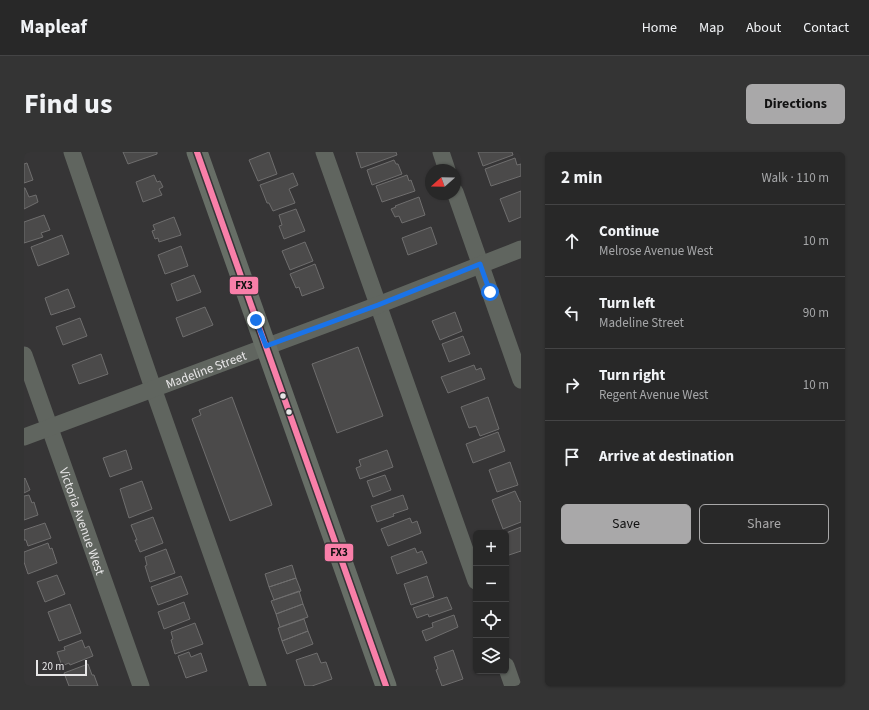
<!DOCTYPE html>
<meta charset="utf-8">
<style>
:root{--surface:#282828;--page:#343434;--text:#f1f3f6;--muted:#a5a6a8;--line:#444445;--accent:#a9a8a9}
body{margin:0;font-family:"Source Sans 3",sans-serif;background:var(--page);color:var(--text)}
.controls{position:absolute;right:12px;bottom:12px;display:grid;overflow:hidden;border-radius:6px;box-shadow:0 1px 3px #0004}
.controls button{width:36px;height:36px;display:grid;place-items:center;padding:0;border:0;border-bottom:1px solid var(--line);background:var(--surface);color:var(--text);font:20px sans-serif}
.compass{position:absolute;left:401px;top:12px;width:36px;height:36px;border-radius:50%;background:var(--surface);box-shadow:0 1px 3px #0004;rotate:250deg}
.scale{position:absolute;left:12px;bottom:10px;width:51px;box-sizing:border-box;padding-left:4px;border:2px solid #e7e6e7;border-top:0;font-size:11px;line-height:14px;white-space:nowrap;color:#e7e6e7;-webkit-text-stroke:3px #363437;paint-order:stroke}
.stop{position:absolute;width:12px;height:12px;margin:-9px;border:3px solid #1a73e8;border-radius:50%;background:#fff}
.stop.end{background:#1a73e8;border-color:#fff;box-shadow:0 1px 4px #0008}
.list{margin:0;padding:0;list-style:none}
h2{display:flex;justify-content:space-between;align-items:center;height:52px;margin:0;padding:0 16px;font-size:17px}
h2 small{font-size:13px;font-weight:400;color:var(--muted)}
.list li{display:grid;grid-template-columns:26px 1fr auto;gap:12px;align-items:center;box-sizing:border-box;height:72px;padding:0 16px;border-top:1px solid var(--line)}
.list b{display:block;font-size:15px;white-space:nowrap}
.list p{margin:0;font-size:13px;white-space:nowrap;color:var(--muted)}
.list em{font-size:13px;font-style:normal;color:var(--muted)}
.actions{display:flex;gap:8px;padding:12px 16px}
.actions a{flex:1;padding:9px 0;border:1px solid var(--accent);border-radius:6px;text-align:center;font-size:14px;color:var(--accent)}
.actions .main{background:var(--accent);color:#111}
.icon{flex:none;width:22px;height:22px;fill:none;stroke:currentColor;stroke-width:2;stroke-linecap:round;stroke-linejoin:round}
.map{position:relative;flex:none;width:497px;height:534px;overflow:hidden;border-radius:6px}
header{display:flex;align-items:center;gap:24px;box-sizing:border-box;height:56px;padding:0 20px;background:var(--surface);border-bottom:1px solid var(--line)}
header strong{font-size:19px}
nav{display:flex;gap:22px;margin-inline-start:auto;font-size:14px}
.intro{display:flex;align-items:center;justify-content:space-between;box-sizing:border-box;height:96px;padding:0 24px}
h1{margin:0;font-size:28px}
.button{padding:10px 18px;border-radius:6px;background:var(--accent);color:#111;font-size:14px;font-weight:700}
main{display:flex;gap:24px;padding:0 24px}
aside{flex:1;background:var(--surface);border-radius:6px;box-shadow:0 1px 3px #0004}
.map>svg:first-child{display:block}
.building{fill:#4b4a4a;stroke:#6f6e6e}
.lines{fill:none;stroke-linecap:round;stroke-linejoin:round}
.minor{stroke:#60655f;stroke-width:17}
.major{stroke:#676e66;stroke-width:21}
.bus-1-casing{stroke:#363437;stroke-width:9}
.bus-1{stroke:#f97fa9;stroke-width:6}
.route{stroke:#1a73e8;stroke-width:5}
.bus-dot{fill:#e7e6e7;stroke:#363437;stroke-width:1.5}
.labels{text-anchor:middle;stroke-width:3.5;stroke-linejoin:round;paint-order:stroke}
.street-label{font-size:13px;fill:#e7e6e7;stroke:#363437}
.line-badge{stroke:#363437;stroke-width:1.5}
.pale-badge-label{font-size:11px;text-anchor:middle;font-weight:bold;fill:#111}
</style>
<header>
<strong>Mapleaf</strong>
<nav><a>Home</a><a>Map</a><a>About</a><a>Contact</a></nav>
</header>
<div class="intro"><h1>Find us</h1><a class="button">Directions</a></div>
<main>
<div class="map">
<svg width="497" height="534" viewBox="0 0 497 534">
<rect width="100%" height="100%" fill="#363536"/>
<path class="building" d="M 99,0 L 133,0 L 133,2 L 104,12 Z
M 245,0 L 253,22 L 234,29 L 225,8 Z
M 332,0 L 372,0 L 373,3 L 337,16 Z
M 454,0 L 488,0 L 489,3 L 459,14 Z
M 491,6 L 493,13 L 497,12 L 497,24 L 467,34 L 461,17 Z
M 370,8 L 372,12 L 374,12 L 378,22 L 348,33 L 343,18 Z
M 3,11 L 9,28 L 0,31 L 0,12 Z
M 269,21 L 274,33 L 265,37 L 271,51 L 249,59 L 245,51 L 243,51 L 236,33 Z
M 130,23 L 133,30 L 136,29 L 139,35 L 135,37 L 138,43 L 119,50 L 112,30 Z
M 383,23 L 385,29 L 387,28 L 391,39 L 358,50 L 352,34 Z
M 0,36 L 1,36 L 5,45 L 12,43 L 14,50 L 0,57 Z
M 497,39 L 497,65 L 485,70 L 476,47 Z
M 395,45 L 401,63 L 378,71 L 375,64 L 371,65 L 367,57 L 372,55 L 371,54 Z
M 272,57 L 281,79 L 260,87 L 255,74 L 258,73 L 255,63 Z
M 20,63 L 26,78 L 17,81 L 19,85 L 0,91 L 0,70 Z
M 150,65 L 157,83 L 135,90 L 134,86 L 131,87 L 128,79 L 131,78 L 129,73 Z
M 407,75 L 413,92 L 384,103 L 378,86 Z
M 38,83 L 45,102 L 14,114 L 7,95 Z
M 281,90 L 289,109 L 266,118 L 258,99 Z
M 157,94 L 164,114 L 141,122 L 134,103 Z
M 291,112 L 300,136 L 278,144 L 275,135 L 272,136 L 266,122 Z
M 170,123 L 177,140 L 153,149 L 147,132 Z
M 44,137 L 51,155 L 27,163 L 21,146 Z
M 181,155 L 189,173 L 159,185 L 152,166 Z
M 431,160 L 438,179 L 416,188 L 408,169 Z
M 56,166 L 63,184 L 39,193 L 32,175 Z
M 439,184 L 446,202 L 425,210 L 418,192 Z
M 334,195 L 359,264 L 313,281 L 288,212 Z
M 77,202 L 84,222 L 55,232 L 48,213 Z
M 450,213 L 452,218 L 457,216 L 461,227 L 424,241 L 417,225 Z
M 208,245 L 248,353 L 206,369 L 168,267 L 177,263 L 175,258 Z
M 464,245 L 475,277 L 456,284 L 452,274 L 445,276 L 437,255 Z
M 474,280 L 481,299 L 449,311 L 442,292 Z
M 102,298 L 108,317 L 86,325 L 79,306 Z
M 363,298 L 369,315 L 336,327 L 332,316 L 337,314 L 335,308 Z
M 486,310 L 494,333 L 473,340 L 465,318 Z
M 361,323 L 367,338 L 349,345 L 343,329 Z
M 1,326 L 6,338 L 0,341 L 0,327 Z
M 118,329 L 128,357 L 105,366 L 96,337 Z
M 491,339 L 496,350 L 497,349 L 497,370 L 479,377 L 468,348 Z
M 5,343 L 8,351 L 10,350 L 14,363 L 0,368 L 0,344 Z
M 379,343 L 384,357 L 369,362 L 370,364 L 353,370 L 347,354 Z
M 129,365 L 139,391 L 116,400 L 111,388 L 113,388 L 107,373 Z
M 386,366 L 388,371 L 393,369 L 397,381 L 364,394 L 357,377 Z
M 21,371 L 27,386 L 4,394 L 2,388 L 0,388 L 0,378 Z
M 497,375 L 497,399 L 482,404 L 482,381 Z
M 24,391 L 26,397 L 28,396 L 33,411 L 4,422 L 0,410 L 0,400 Z
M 391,396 L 393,401 L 398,399 L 403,411 L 373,422 L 367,405 Z
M 142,397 L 151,421 L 126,430 L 121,414 L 123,413 L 121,405 Z
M 268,413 L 272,426 L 245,435 L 241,422 Z
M 33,423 L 41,442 L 21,450 L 13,430 Z
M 157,424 L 164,442 L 134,453 L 127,435 Z
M 403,424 L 410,445 L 387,453 L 380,432 Z
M 272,426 L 277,439 L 250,448 L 245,435 Z
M 275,439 L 279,452 L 252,462 L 247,449 Z
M 423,445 L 428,457 L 405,465 L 404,462 L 393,466 L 389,456 Z
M 160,450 L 166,467 L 140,477 L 134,460 Z
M 46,452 L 57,481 L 35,489 L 24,460 Z
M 279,452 L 284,465 L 256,475 L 252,462 Z
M 430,463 L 434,475 L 402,489 L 398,479 L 409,475 L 408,471 Z
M 280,467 L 284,479 L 258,489 L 254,476 Z
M 171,471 L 179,492 L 151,502 L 147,488 L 149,487 L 147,480 Z
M 284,479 L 289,492 L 263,502 L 258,489 Z
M 58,488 L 61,496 L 65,494 L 69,504 L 46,513 L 45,511 L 38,514 L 33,500 L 41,498 L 40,495 Z
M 429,498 L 439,527 L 418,534 L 412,518 L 414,517 L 410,505 Z
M 165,500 L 167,505 L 177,501 L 183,519 L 162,526 L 154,504 Z
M 293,501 L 297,511 L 302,510 L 308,527 L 288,534 L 281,534 L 272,508 Z
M 64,512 L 68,523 L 70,523 L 74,534 L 45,534 L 40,521 Z"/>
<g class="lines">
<g class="minor">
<path d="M 48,0 L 129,236 L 234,534"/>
<path d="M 300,0 L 452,429"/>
<path d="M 417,0 L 423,18"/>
<path d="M 431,40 L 497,228"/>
<path id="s1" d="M 0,203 L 117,534"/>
<path id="s2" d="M 0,285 L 354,153 L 497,97"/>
<path d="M 482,514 L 489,534"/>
</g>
<path class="major" d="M 173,0 L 362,534"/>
<g class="bus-1-casing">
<path id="bus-1" d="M 173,0 L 362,534"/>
</g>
<use href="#bus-1" class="bus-1"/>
</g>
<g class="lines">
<path class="route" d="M 232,168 L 242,194 L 354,153 L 456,112 L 466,140"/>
</g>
<g class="bus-dot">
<circle cx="259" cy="244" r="3.5"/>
<circle cx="265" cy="260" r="3.5"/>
</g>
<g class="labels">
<g class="street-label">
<text dy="5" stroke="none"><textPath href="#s2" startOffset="194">Madeline Street</textPath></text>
<text dy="5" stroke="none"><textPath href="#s1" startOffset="176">Victoria Avenue West</textPath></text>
</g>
</g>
<g class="line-badge">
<rect x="205" y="124" width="30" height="19" rx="4" fill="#f97fa9"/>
<rect x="300" y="391" width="30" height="19" rx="4" fill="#f97fa9"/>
</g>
<g class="pale-badge-label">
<text x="220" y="137">FX3</text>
<text x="315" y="404">FX3</text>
</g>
</svg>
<div class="controls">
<button>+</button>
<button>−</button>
<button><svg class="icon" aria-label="locate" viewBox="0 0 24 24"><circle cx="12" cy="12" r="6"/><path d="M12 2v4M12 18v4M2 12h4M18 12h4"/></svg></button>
<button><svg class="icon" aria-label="layers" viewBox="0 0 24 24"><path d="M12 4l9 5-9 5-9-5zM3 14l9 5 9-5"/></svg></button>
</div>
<svg class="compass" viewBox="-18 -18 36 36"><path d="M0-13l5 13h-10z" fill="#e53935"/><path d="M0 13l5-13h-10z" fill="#a5a6a8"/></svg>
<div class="scale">20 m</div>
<div class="stop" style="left:466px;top:140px"></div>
<div class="stop end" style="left:232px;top:168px"></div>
</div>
<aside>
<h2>2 min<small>Walk · 110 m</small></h2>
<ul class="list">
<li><svg class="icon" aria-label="ahead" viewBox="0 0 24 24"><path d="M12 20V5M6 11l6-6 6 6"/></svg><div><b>Continue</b><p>Melrose Avenue West</p></div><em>10 m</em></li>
<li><svg class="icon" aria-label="left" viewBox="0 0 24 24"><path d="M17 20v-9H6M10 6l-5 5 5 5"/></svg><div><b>Turn left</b><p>Madeline Street</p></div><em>90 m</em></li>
<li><svg class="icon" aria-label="right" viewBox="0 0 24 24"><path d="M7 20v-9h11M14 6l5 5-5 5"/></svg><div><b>Turn right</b><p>Regent Avenue West</p></div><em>10 m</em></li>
<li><svg class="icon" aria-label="arrive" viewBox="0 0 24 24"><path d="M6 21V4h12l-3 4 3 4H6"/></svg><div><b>Arrive at destination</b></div></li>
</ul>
<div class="actions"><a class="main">Save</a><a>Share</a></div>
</aside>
</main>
